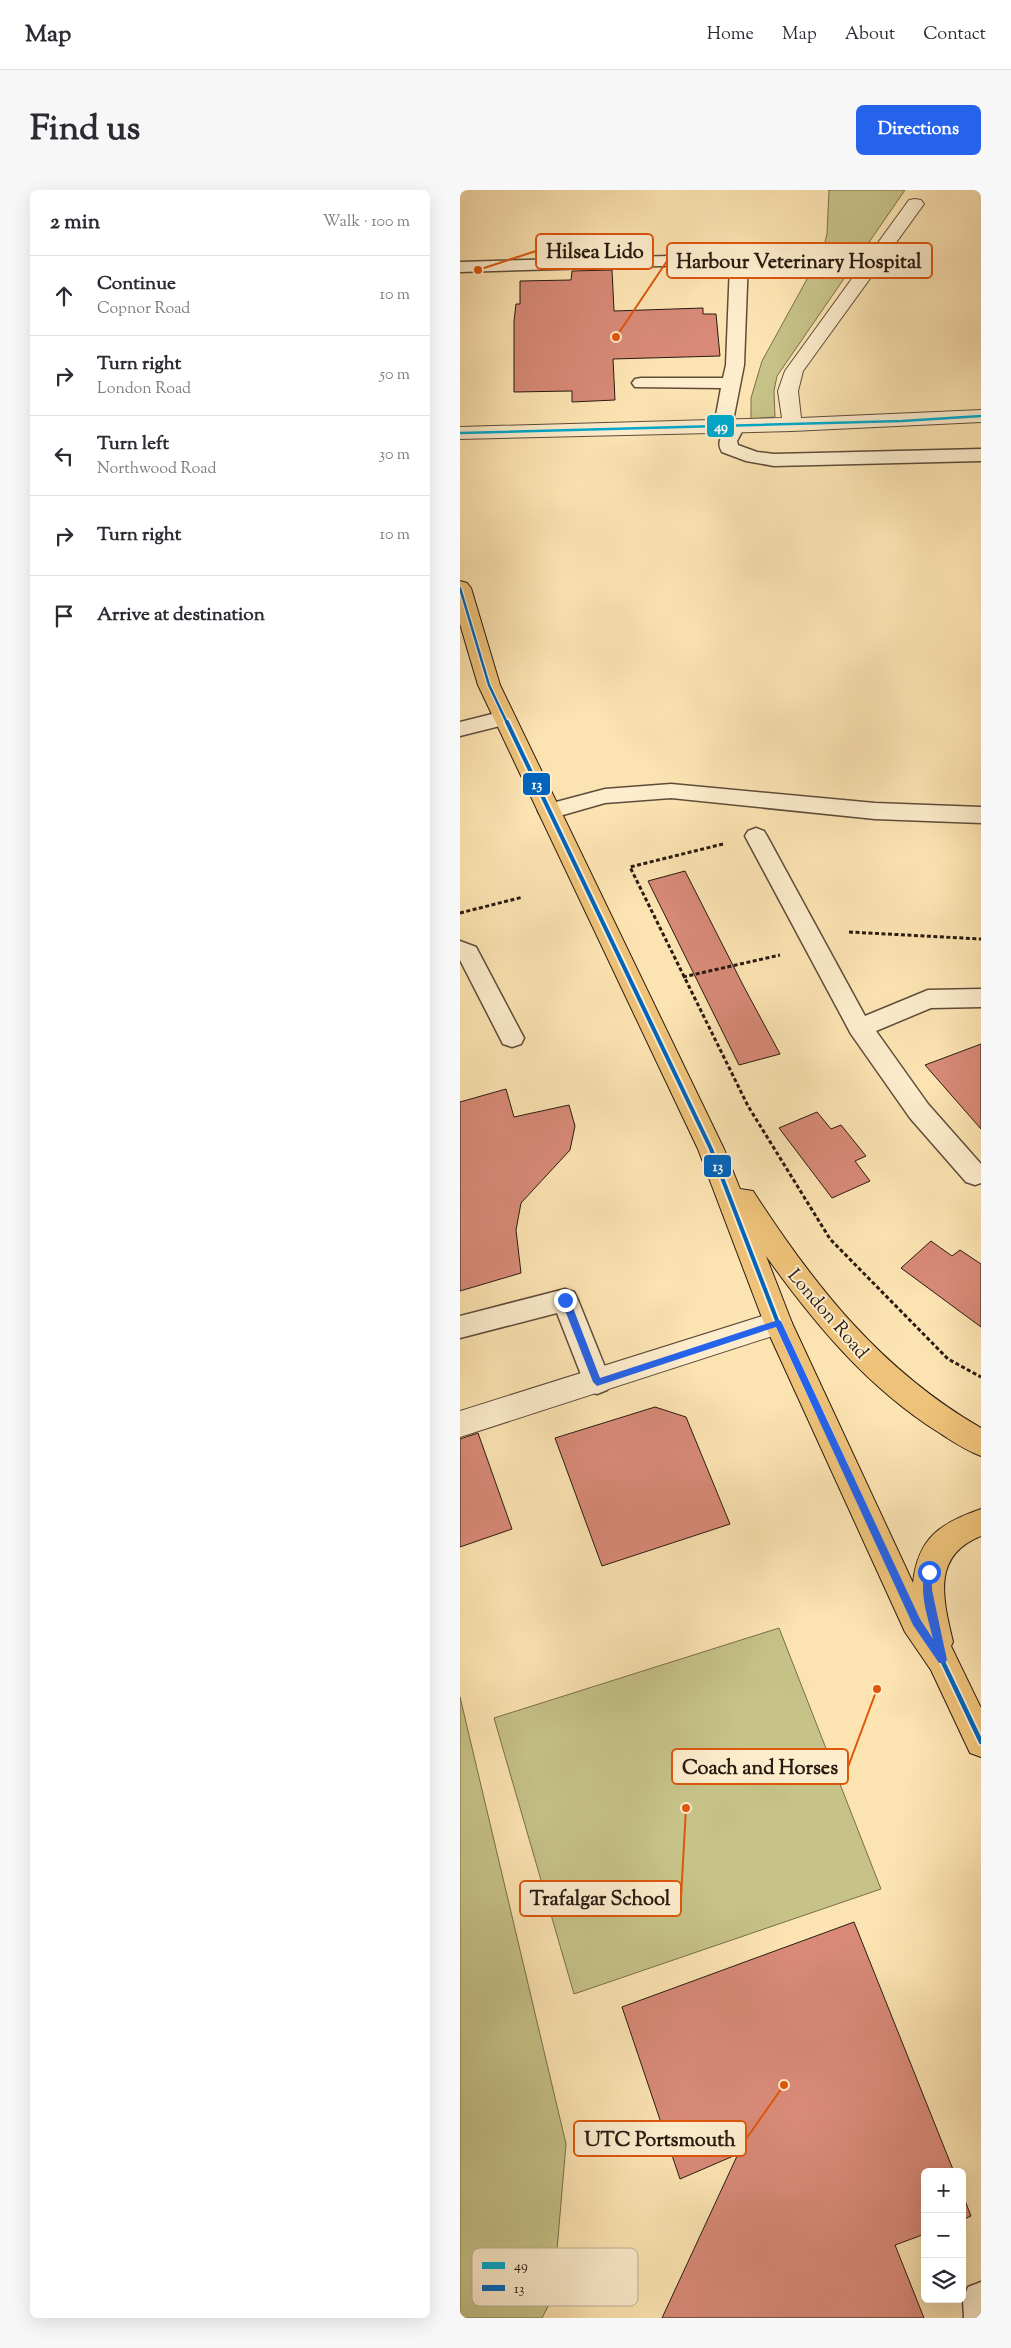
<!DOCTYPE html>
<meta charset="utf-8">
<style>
:root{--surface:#fff;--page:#f7f7f7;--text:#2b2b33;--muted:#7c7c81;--line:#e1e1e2;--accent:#2563eb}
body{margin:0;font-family:"Sorts Mill Goudy",serif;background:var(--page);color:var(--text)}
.controls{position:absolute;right:15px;bottom:15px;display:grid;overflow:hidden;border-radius:8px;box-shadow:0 5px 20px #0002}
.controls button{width:45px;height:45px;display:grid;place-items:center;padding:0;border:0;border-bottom:1px solid var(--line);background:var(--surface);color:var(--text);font:25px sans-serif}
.stop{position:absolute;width:15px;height:15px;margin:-11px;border:4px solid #2563eb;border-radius:50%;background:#fff}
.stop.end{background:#2563eb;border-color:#fff;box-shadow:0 1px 5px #0008}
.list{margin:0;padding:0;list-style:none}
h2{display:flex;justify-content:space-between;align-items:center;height:65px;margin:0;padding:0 20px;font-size:21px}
h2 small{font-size:16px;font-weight:400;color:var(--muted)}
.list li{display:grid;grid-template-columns:32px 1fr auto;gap:15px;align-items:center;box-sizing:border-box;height:80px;padding:0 20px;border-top:1px solid var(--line)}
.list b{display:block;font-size:19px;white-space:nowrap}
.list p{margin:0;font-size:16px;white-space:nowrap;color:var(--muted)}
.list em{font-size:16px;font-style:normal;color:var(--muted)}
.icon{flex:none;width:28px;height:28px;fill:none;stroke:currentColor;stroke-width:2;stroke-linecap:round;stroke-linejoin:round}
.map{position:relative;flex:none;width:521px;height:2128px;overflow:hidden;border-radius:8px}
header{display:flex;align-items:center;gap:30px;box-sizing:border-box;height:70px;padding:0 25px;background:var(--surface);border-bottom:1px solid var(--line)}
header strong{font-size:24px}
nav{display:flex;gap:28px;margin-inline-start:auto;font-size:18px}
.intro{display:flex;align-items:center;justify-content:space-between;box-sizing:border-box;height:120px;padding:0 30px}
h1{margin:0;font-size:35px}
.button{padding:12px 22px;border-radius:8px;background:var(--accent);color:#fff;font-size:18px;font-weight:700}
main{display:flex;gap:30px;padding:0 30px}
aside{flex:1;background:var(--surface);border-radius:8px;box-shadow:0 5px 20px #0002}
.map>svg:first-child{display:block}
.green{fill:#c6c288;stroke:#786e4d}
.building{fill:#d88a77;stroke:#291a12}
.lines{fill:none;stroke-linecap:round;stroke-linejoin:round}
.service-casing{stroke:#5e4c3a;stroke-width:3}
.minor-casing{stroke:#5e4c3a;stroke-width:2}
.primary-casing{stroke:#291a12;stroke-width:2}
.path{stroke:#291a12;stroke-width:3;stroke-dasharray:4 2.5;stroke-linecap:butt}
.service{fill:#fdedcd;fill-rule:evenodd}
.minor{fill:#fdedcd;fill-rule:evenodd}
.primary{fill:#eec279;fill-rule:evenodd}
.bus-1-casing{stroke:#fdedcd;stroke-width:5}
.bus-2-far2-casing{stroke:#fdedcd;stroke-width:5}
.bus-2-far1-casing{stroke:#fdedcd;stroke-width:8}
.bus-2-casing{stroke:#fdedcd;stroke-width:8}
.bus-1{stroke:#00a9ce;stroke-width:2.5}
.bus-2-far2{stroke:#0065bd;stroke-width:2.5}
.bus-2-far1{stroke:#0065bd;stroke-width:4}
.bus-2{stroke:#0065bd;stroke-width:4.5}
.route{fill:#2563eb}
.labels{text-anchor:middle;stroke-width:4;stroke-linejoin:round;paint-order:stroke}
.street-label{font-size:19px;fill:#291a12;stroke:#fdedcd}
.key{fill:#fdedcd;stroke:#bdae95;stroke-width:1}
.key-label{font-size:14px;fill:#291a12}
.leader{fill:none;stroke:#de560c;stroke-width:2}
.callout-dot{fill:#de560c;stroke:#fdedcd;stroke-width:2}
.callout{fill:#fdedcd;stroke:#de560c;stroke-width:2}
.callout-label{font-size:20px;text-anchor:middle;font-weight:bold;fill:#291a12}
.line-badge{stroke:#fdedcd;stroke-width:2}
.badge-label{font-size:14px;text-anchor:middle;font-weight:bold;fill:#fff}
</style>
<header>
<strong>Map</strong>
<nav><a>Home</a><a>Map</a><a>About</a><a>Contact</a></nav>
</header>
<div class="intro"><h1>Find us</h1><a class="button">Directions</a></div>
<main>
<aside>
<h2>2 min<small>Walk · 100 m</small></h2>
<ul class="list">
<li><svg class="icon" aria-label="ahead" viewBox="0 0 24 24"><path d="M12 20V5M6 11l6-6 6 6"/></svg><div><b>Continue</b><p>Copnor Road</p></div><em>10 m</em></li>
<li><svg class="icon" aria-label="right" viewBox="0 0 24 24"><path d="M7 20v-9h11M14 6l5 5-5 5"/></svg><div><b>Turn right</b><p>London Road</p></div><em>50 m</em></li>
<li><svg class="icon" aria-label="left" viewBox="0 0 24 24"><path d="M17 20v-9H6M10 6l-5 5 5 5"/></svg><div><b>Turn left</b><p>Northwood Road</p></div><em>30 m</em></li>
<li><svg class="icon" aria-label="right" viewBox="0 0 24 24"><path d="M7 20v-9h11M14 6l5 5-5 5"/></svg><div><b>Turn right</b></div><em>10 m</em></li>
<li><svg class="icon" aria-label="arrive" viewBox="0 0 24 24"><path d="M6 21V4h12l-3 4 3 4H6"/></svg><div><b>Arrive at destination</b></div></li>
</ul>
</aside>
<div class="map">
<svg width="521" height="2128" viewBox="0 0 521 2128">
<rect width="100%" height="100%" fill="#fce4b2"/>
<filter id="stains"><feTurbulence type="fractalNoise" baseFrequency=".004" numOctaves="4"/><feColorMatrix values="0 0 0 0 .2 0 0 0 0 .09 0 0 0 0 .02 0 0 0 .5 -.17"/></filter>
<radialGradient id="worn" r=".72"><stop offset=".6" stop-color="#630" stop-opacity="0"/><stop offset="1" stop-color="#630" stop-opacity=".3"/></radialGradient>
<path class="green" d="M 369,0 L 445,0 L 317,186 L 314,201 L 315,227 L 291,229 L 291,208 L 302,171 L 363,60 L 367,44 Z
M 319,1438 L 421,1699 L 114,1804 L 34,1528 Z
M 0,1507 L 106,1954 L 93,2107 L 82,2128 L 0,2128 Z"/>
<path class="building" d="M 152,80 L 154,121 L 243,118 L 243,124 L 256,124 L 260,166 L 153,169 L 155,210 L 112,212 L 112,201 L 54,202 L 54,131 L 56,114 L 60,114 L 60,91 L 111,90 L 112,81 Z
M 225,681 L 284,797 L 320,864 L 279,875 L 188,691 Z
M 521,854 L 521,939 L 465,875 Z
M 46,899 L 54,927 L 109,915 L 115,936 L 110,960 L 61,1013 L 56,1040 L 61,1083 L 0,1101 L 0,912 Z
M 357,922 L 371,939 L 381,935 L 406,966 L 395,971 L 410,991 L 372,1008 L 319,938 Z
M 471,1051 L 492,1066 L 500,1060 L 521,1074 L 521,1137 L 441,1078 Z
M 195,1217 L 226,1227 L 270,1334 L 142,1376 L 95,1248 Z
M 18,1243 L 52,1339 L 0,1357 L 0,1249 Z
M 394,1732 L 494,1982 L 465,1982 L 465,2044 L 435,2055 L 464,2128 L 202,2128 L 278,1964 L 220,1989 L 162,1817 Z
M 502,2003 L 511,2026 L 502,2030 Z"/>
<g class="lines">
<g class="service-casing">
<path id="service" d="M 279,64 L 285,65 L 288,69 L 284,175 L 273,231 L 283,232 L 285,236 L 277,251 L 278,255 L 297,262 L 314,264 L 521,259 L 521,271 L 314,276 L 286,271 L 262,262 C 257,254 260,249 264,241 L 256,240 L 254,236 L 261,198 L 175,197 L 172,193 L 175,189 L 181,188 L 263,188 L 266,175 L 270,74 L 0,82 L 0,72 Z
M 44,521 L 52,523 L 55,528 L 52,533 L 0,546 L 0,532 Z
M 211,594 L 415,613 L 521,617 L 521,633 L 415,629 L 211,608 L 145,613 L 89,629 L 81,626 L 78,621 L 81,616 L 145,599 Z
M 296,638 L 304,641 L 307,646 L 405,826 L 468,800 L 521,799 L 521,817 L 471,818 L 416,841 L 468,914 L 521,974 L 521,993 L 515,995 L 506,992 L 450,928 L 391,844 L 285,646 L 288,641 Z
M 0,751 L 16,757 L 64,848 L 61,854 L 52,857 L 43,854 L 0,770 Z
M 105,1099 L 114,1102 L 118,1110 L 151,1192 L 147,1200 L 137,1204 L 127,1200 L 97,1123 L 0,1148 L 0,1126 Z
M 521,2092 L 521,2128 L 504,2128 L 503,2110 L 508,2097 Z"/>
</g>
<g class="minor-casing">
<path id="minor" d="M 455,9 L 461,10 L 464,14 L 343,181 L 338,201 L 341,228 L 521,220 L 521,232 L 332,241 L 0,249 L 0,237 L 322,228 L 318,201 L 325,181 L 449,10 Z
M 318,1121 L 328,1125 L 332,1133 L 328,1141 L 0,1247 L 0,1221 Z"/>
</g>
<g class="primary-casing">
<path id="primary" d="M 0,391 L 7,393 L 11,398 L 40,495 L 264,959 L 280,999 L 293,1001 C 355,1097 421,1180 521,1238 L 521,1266 C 505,1260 492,1251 478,1242 C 407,1197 354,1133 306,1066 L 332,1133 L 453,1393 C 458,1347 481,1333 521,1319 L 521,1346 C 471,1366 483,1409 493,1452 L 491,1456 L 521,1518 L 521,1567 L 510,1563 L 471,1480 L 445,1442 L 304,1133 L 238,959 L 18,495 L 0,434 Z"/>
</g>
<path class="path" d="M 263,654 L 170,677 L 288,916 L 370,1049 L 488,1169 L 521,1187
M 0,723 L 63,707
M 389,742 L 521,749
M 223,787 L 320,765"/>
<use href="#service" class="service"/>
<use href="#minor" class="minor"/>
<use href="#primary" class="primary"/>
<g class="bus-1-casing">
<path id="bus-1" d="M 0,243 L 442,231 L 521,226"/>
</g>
<g class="bus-2-far2-casing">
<path id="bus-2-far2" d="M 0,398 L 29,495 L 47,533"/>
</g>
<g class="bus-2-far1-casing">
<path id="bus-2-far1" d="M 47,532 L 251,959 L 318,1133 L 361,1226"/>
</g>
<g class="bus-2-casing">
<path id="bus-2" d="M 361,1225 L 456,1432 L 482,1470 L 521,1552"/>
</g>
<use href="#bus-1" class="bus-1"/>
<use href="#bus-2-far2" class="bus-2-far2"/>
<use href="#bus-2-far1" class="bus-2-far1"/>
<use href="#bus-2" class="bus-2"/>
</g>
<path class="route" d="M 105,1107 L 110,1110 L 140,1188 L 318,1130 L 321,1131 L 460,1429 L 473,1449 C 468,1427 458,1401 466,1379 L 472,1379 L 472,1400 L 487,1470 L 485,1473 L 479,1473 L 453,1435 L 316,1137 L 137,1196 L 133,1192 L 101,1110 Z"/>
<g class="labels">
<g class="street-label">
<text transform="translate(369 1123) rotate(49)" y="7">London Road</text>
</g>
</g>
<rect x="12" y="2058" width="166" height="58" rx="8" class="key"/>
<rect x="22" y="2072" width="23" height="7" fill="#00a9ce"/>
<rect x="22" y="2095" width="23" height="6" fill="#0065bd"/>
<g class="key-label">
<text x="54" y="2080">49</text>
<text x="54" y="2103">13</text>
</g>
<path class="leader" d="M18 80L76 61M156 147L207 71M417 1499L388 1577M226 1618L221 1708M324 1895L286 1949"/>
<g class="callout-dot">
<circle cx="18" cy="80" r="5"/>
<circle cx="156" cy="147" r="5"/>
<circle cx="417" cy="1499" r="5"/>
<circle cx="226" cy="1618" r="5"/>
<circle cx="324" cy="1895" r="5"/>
</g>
<g class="callout">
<rect x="76" y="44" width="117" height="35" rx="5"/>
<rect x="207" y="53" width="265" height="35" rx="5"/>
<rect x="212" y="1559" width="176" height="35" rx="5"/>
<rect x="60" y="1691" width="161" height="35" rx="5"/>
<rect x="114" y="1931" width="172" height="35" rx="5"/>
</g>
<g class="callout-label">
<text x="135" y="68">Hilsea Lido</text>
<text x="339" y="78">Harbour Veterinary Hospital</text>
<text x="300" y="1584">Coach and Horses</text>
<text x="140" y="1715">Trafalgar School</text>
<text x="200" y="1956">UTC Portsmouth</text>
</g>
<g class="line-badge">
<rect x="246" y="224" width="29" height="24" rx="5" fill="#00a9ce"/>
<rect x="62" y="582" width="29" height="24" rx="5" fill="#0065bd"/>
<rect x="243" y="964" width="29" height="24" rx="5" fill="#0065bd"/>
</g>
<g class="badge-label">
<text x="261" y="241">49</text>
<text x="77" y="599">13</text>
<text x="258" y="981">13</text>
</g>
<rect width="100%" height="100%" filter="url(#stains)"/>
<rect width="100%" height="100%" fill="url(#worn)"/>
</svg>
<div class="controls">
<button>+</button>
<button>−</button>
<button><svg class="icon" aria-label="layers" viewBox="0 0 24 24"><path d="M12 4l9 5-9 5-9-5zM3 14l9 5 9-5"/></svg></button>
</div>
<div class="stop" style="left:469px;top:1382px"></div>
<div class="stop end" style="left:105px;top:1110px"></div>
</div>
</main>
